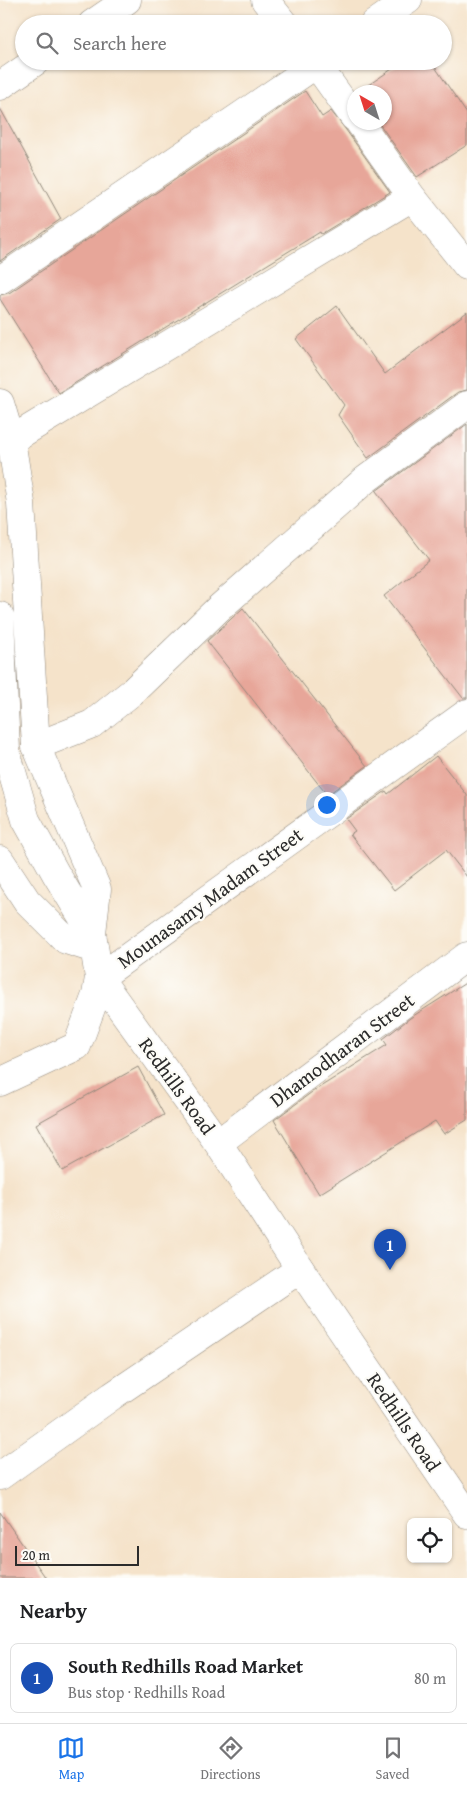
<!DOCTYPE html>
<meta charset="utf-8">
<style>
:root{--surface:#fff;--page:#f2f2f2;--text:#202124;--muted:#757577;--line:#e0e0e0;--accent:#1a73e8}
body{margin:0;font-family:"Gentium Book Plus",serif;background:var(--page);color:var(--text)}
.controls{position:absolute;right:15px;bottom:15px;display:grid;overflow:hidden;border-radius:8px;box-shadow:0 1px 4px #0004}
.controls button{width:45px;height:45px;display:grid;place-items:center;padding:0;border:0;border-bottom:1px solid var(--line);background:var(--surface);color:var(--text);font:25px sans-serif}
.compass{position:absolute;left:347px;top:85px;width:45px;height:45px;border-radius:50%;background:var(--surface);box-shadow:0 1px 4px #0004;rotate:321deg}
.scale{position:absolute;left:15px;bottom:12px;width:124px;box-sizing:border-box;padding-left:5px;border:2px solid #2b2b2b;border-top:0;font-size:14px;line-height:18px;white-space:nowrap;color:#2b2b2b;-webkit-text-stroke:4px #fdfcf7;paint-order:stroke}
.you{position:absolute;left:326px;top:804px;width:18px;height:18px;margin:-12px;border:4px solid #fff;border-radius:50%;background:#1a73e8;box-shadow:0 0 0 8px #1a73e833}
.badge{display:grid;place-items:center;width:32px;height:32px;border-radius:50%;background:var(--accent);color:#fff;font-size:16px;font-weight:700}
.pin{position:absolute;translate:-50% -41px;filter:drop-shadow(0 1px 2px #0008)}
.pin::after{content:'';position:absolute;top:26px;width:18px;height:15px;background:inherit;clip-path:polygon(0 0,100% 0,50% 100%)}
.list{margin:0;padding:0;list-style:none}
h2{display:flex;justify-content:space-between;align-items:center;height:65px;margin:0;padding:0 20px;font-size:21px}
h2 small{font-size:16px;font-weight:400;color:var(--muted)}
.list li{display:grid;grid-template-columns:32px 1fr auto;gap:15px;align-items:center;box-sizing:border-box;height:70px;margin:0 10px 10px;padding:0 10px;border:1px solid var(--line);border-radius:8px}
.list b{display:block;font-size:19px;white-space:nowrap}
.list p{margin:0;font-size:16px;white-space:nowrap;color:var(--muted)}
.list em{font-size:16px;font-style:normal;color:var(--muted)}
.icon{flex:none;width:28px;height:28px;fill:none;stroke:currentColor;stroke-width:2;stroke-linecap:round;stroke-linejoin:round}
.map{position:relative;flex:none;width:467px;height:1578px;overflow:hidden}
.search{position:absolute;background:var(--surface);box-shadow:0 1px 4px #0004;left:15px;right:15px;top:15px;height:55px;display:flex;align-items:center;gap:12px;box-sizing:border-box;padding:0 18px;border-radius:28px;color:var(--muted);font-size:19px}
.sheet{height:145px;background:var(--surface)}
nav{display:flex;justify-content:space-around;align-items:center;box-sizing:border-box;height:70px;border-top:1px solid var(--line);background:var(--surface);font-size:14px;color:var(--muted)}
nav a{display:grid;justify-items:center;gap:2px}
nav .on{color:var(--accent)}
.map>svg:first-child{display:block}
.building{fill:#e7a699}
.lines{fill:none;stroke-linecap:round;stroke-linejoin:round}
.minor-casing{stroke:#90877a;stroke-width:29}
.tertiary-casing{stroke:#90877a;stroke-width:29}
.minor{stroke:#fff;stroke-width:28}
.tertiary{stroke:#fff;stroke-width:28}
.labels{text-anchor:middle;stroke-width:4.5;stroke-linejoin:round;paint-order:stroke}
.street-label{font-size:20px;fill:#2b2b2b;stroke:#fdfcf7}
</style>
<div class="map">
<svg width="467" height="1578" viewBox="0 0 467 1578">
<rect width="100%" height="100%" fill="#fdfcf7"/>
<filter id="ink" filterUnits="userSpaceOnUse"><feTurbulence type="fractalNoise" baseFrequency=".02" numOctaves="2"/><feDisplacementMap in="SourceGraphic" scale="10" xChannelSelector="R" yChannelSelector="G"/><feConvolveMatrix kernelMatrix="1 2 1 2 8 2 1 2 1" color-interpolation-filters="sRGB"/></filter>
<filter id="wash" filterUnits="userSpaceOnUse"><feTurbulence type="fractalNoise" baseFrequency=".0096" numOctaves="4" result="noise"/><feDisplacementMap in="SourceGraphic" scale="20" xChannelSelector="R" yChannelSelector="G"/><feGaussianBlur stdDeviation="1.12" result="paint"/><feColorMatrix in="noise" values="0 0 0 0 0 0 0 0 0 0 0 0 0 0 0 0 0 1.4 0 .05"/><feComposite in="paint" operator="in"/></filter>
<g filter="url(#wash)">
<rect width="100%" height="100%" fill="#f5e3ca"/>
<g id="blocks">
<path class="building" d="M 404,61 L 431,61 L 467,114 L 467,145 L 417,177 L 378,122 L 384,122 L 384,92 L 358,92 Z
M 305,91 L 322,117 L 331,111 L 346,130 L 390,192 L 321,234 L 320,232 L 59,393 L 0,299 L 0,295 L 9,293 Z
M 0,108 L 61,219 L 0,261 Z
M 337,306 L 385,374 L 467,312 L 467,390 L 458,392 L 368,458 L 338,415 L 344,405 L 296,339 Z
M 467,424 L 467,698 L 463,698 L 384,596 L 429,560 L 376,491 Z
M 243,608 L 367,766 L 327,795 L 207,641 Z
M 436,756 L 467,795 L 467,877 L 446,850 L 394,890 L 350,834 L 355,831 L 346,819 L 386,791 L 388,794 Z
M 467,982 L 467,1120 L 444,1134 L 435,1121 L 319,1194 L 274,1120 L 312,1092 L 387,1045 L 383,1039 L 410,1018 Z
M 138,1067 L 164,1115 L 62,1171 L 36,1124 Z
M 0,1512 L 46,1578 L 0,1578 Z"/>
</g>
</g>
<g filter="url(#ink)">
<use href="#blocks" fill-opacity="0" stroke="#90877a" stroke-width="1"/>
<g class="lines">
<g class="minor-casing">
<path id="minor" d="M 265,0 L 284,24
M 92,24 L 127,0
M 374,24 L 408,0
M 314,61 L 354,117
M 0,86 L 36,61
M 359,122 L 412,197
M 0,280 L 321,61
M 11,440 L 412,197 L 467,266
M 36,746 L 92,724 L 132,692 L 218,609 L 365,480 L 467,405
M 218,1143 L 467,956
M 0,1476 L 112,1396 L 300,1269"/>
</g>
<g class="tertiary-casing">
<path id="tertiary" d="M 0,403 L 11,440 L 21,503 L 36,746 L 97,889 L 92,933
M 0,616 L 6,751 L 26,820 L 56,874 L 92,933 L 99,978 L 218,1143 L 300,1269 L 467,1514
M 0,860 L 27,901 L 66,940 L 94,949
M 0,1082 L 77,1046 L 96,995 L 99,978 L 467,713"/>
</g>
<use href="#minor" class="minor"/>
<use href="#tertiary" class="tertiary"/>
</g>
</g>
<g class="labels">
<g class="street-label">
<text transform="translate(210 898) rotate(-36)" y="7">Mounasamy Madam Street</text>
<text transform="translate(342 1050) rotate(-37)" y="7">Dhamodharan Street</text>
<text transform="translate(177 1086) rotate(54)" y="7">Redhills Road</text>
<text transform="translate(404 1422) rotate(56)" y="7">Redhills Road</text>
</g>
</g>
</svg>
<div class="controls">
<button><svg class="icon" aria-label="locate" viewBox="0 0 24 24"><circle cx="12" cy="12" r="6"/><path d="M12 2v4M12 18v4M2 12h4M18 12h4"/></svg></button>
</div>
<svg class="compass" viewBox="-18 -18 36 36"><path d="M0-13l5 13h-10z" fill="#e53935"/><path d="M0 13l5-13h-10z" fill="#757577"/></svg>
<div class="scale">20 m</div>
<div class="you"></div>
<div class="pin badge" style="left:390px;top:1270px;background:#1a4fb4">1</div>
<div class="search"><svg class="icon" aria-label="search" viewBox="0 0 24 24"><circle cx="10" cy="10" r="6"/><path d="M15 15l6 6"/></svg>Search here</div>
</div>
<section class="sheet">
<h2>Nearby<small></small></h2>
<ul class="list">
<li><span class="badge" style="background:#1a4fb4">1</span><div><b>South Redhills Road Market</b><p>Bus stop · Redhills Road</p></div><em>80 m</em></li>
</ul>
</section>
<nav>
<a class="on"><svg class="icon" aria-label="map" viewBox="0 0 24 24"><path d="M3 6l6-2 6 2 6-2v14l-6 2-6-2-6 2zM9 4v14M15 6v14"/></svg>Map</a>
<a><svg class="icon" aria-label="directions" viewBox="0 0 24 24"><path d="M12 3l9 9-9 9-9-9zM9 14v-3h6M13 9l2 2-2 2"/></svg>Directions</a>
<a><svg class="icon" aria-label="saved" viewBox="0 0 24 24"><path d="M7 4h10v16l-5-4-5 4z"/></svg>Saved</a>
</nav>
